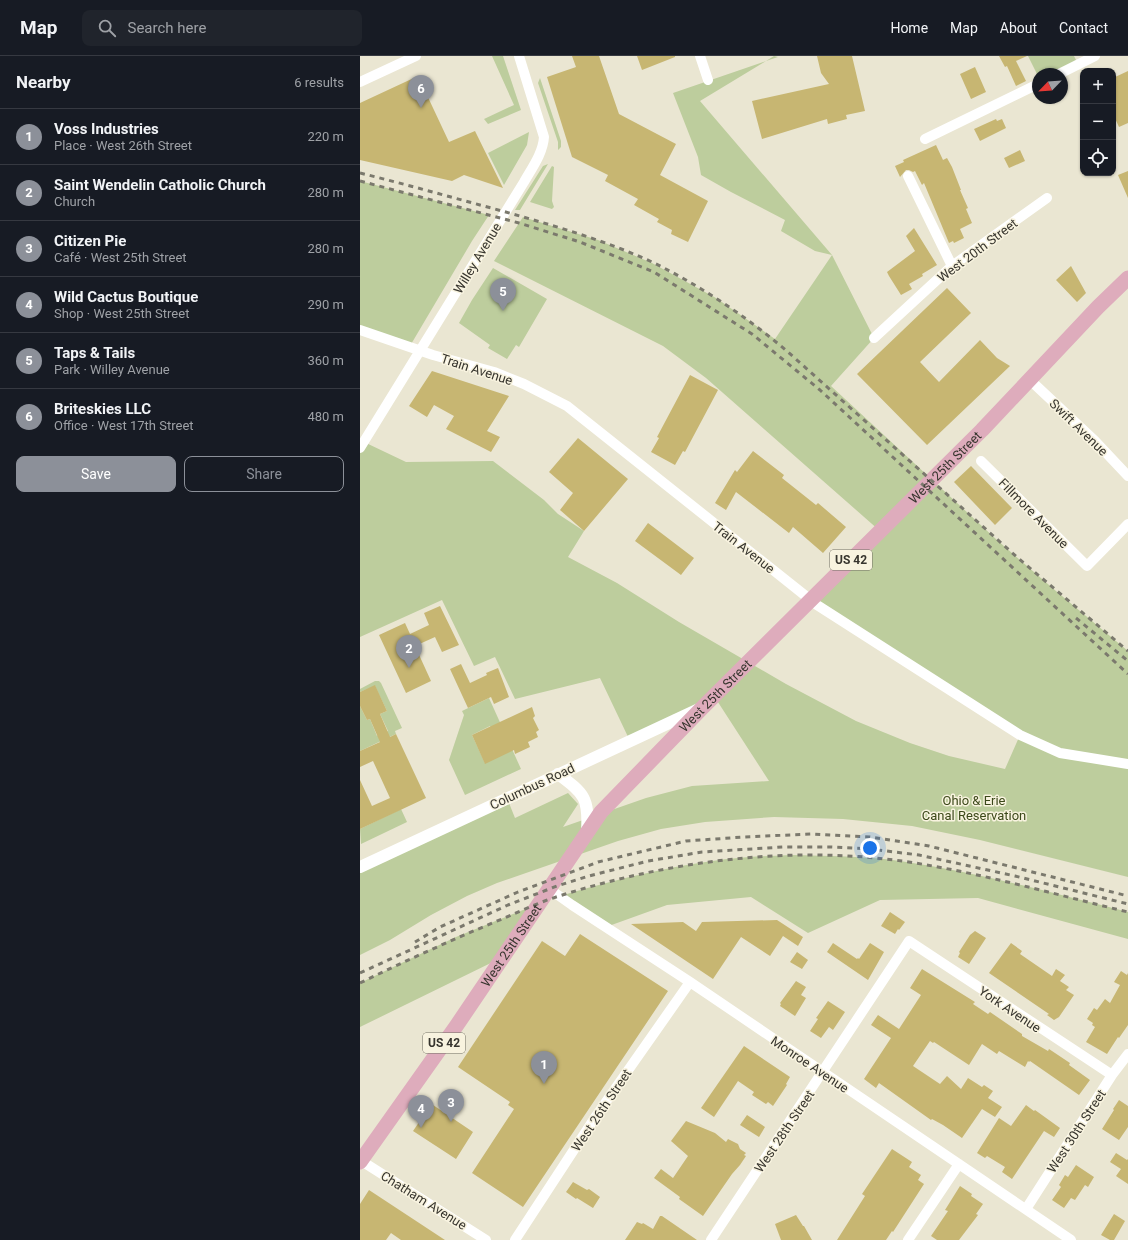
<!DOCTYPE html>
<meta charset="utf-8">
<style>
:root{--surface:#171b24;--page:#20242c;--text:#f1f3f6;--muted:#9ea1a6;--line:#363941;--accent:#8c9099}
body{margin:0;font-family:Roboto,sans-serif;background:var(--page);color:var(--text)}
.controls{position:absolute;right:12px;top:12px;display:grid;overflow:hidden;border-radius:8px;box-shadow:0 1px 3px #0004}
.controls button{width:36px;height:36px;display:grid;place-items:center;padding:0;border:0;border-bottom:1px solid var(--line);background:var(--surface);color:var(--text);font:20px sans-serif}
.compass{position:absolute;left:672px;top:12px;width:36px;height:36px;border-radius:50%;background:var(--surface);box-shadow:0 1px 3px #0004;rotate:245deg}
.you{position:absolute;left:510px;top:792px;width:14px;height:14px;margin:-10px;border:3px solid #fff;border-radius:50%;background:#1a73e8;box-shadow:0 0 0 6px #1a73e833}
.badge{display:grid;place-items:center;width:26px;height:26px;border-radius:50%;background:var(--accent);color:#fff;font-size:13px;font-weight:700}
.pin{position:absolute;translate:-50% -33px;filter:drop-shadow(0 1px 2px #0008)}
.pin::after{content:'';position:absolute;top:21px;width:14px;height:12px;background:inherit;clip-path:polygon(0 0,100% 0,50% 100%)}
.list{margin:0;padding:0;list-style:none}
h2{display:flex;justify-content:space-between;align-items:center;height:52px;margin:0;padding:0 16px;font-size:17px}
h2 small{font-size:13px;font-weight:400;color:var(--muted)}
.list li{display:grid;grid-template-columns:26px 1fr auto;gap:12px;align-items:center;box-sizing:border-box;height:56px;padding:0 16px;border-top:1px solid var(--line)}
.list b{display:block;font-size:15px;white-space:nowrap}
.list p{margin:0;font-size:13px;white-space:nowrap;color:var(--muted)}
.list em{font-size:13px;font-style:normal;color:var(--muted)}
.actions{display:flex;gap:8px;padding:12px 16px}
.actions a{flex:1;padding:9px 0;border:1px solid var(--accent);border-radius:8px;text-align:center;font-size:14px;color:var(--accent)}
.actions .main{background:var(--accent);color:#fff}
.icon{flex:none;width:22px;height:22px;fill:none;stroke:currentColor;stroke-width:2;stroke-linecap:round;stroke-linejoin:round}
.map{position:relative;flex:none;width:768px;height:1184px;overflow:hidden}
header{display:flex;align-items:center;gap:24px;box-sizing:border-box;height:56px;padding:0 20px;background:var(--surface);border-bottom:1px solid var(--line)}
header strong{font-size:19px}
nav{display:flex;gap:22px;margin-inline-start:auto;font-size:14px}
.search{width:280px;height:36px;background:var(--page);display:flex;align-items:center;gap:10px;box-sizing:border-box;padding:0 14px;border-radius:8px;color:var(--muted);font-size:15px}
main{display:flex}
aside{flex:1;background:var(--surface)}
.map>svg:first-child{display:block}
.green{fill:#bdcd9d;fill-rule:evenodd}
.building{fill:#c7b672}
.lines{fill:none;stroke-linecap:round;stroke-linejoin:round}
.minor{stroke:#fff;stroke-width:10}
.tertiary{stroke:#fff;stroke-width:12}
.primary{stroke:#deacbc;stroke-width:15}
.rail{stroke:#7b796d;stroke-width:3;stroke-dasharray:5 5;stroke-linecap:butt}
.labels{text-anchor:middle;stroke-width:3;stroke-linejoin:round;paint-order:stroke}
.shield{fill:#f8f3df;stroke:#716e63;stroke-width:1}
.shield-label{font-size:12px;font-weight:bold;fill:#37352e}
.street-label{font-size:13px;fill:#37352e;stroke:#f8f3df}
.park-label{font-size:13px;fill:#3b4819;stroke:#f8f3df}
</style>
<header>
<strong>Map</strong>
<div class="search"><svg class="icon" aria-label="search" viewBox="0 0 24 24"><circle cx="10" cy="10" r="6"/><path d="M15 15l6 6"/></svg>Search here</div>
<nav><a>Home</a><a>Map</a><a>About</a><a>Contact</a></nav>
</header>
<main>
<aside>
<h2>Nearby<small>6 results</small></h2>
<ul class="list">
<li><span class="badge">1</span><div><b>Voss Industries</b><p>Place · West 26th Street</p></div><em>220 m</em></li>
<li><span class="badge">2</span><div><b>Saint Wendelin Catholic Church</b><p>Church</p></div><em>280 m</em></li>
<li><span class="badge">3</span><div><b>Citizen Pie</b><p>Café · West 25th Street</p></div><em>280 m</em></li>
<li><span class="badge">4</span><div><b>Wild Cactus Boutique</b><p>Shop · West 25th Street</p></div><em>290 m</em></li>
<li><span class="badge">5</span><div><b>Taps &amp; Tails</b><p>Park · Willey Avenue</p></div><em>360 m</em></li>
<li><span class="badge">6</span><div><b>Briteskies LLC</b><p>Office · West 17th Street</p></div><em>480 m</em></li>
</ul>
<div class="actions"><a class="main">Save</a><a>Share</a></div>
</aside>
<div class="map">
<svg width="768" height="1184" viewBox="0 0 768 1184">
<rect width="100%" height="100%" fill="#eae6d2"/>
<path class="green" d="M 132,0 L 143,0 L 161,54 L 128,68 L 124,63 L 154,49 Z
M 414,0 L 418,1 L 406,5 L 340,45 L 472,199 L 514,282 L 471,330 L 637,484 L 696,535 L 768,595 L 768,821 L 620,784 L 552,770 L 483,763 L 414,761 L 345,766 L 301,773 L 258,785 L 137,827 L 107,840 L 71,859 L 30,884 L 0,899 L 0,811 L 147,742 L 155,762 L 208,737 L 218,748 L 203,771 L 286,742 L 332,730 L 409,725 L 354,640 L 270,685 L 240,622 L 155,643 L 135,601 L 114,610 L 82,544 L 0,581 L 0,392 L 4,386 L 46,406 L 133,405 L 184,444 L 198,458 L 224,475 L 208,501 L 257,527 L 319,566 L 426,628 L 496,665 L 550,687 L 589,700 L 645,713 L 660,679 L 451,544 L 520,475 L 346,322 L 303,290 L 134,205 L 163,161 L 238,184 L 292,207 L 356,242 L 415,283 L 472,199 L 455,195 L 421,175 L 425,164 L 371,136 L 341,119 L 338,101 L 313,37 L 406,5 Z
M 668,0 L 714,0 L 718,8 L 699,18 L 678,18 L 678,20 Z
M 180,22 L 201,85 L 201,91 L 198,94 L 198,86 L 178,27 Z
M 169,76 L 167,89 L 144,129 L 128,97 Z
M 188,108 L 160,154 L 155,154 L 183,110 Z
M 192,110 L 194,111 L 192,145 L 194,151 L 192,153 L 170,146 Z
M 0,125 L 129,159 L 112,185 L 50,290 L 0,274 Z
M 133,212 L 187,243 L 159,291 L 156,289 L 147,303 L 128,292 L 130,289 L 99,267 L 112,244 Z
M 15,625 L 19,625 L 21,627 L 42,672 L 35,675 L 36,678 L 0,695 L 0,650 L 7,664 L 10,663 L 17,680 L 28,675 L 20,658 L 27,655 L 15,630 L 0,636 L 0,633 Z
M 129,642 L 161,713 L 105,739 L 89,704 L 104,659 L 102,655 ZM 130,670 L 137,683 L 125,707 L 112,679 Z
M 41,753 L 47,766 L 1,788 L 0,773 Z
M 431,799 C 468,800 504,800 540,805 C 617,816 693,837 768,856 L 768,883 L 618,842 L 520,844 L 448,877 L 391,841 L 307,849 L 246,871 L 200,840 C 261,822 324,806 389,801 C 403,800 417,800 431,799 Z
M 178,848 L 141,902 L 0,971 L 0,927 L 96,881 Z"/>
<path class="building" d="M 212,0 L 239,0 L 259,58 L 316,88 L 300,119 L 348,145 L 328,186 L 311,178 L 312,174 L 297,166 L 299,163 L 274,149 L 278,143 L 245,125 L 248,119 L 212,101 L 187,21 L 216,11 Z
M 277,0 L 315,0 L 315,1 L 282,14 Z
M 457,0 L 492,0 L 505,55 L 486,59 L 487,63 L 468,68 L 467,63 L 402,83 L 392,45 L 469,28 L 461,17 Z
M 639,0 L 667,0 L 656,5 L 666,25 L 656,30 L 647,10 L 645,11 Z
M 615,11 L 626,36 L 611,43 L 600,18 Z
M 768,15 L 768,67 L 759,71 L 753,58 L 753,22 Z
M 58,20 L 89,86 L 115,75 L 143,132 L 104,119 L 92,125 L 0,104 L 0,47 Z
M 636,63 L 637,65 L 642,63 L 646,72 L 620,85 L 614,73 Z
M 576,89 L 583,104 L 587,102 L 592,111 L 601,134 L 600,134 L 608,152 L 606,153 L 612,167 L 600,173 L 604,182 L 594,187 L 593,185 L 589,187 L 564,127 L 562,129 L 555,115 L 553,116 L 549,114 L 546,114 L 540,121 L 535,110 L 544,106 L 543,104 Z
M 660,94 L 665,105 L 649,112 L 644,102 Z
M 768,115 L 768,142 L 758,119 Z
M 554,172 L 577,209 L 562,218 L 563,220 L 549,228 L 552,233 L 541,239 L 529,220 L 527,216 L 555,195 L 546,180 Z
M 711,210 L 726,237 L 717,246 L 696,224 Z
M 587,232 L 611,257 L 560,306 L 579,326 L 620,284 L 637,302 L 650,310 L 567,389 L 497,318 Z
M 72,315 L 149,340 L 127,375 L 140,381 L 131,396 L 86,373 L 94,360 L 74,349 L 67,361 L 49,350 Z
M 330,319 L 358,334 L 325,396 L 323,395 L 315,409 L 291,396 L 299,382 L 297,381 Z
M 218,382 L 268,423 L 224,475 L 200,454 L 213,437 L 189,416 Z
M 393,395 L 424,419 L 422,422 L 456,449 L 458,447 L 486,471 L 463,497 L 433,471 L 429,477 L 376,436 L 366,454 L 355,447 L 375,414 L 377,416 Z
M 611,410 L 652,452 L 635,469 L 594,426 Z
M 288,467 L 334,502 L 321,519 L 275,485 Z
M 80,550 L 99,589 L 82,596 L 75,581 L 55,590 L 71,625 L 46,637 L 19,579 L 45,567 L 50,578 L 69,569 L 64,557 Z
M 101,608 L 110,627 L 127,619 L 126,617 L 138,612 L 149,641 L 134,648 L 131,641 L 108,652 L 90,613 Z
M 15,629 L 27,655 L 20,658 L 30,681 L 36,678 L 66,742 L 0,773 L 0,724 L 12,750 L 30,742 L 13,705 L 0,711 L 0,695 L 20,686 L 10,663 L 7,664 L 0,650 L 0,636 Z
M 172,651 L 175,660 L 173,662 L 179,674 L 176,676 L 178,681 L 168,686 L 170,691 L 155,698 L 154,694 L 125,708 L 112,679 Z
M 530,856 L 545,866 L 539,874 L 538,873 L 535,878 L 521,870 Z
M 417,864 L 443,881 L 438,890 L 423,880 L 410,900 L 381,881 L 353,923 L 271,868 L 323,866 L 336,875 L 342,866 Z
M 615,875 L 626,882 L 609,908 L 598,901 L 600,897 L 599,896 L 610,879 Z
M 220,878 L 308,935 L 163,1151 L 112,1117 L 154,1053 L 148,1049 L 150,1046 L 98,1011 L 182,885 L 205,900 Z
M 473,887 L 497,903 L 498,902 L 499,903 L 510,887 L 524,896 L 508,924 L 467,896 Z
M 651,887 L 662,895 L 660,898 L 692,920 L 696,913 L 705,919 L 700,925 L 709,931 L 706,934 L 714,939 L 699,961 L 694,964 L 687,959 L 689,958 L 629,917 Z
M 437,896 L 448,904 L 442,913 L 430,906 Z
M 562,913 L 615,946 L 613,948 L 628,958 L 630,956 L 662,978 L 662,980 L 688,995 L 689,993 L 710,1007 L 709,1009 L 730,1024 L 719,1039 L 670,1005 L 669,1006 L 668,1005 L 665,1011 L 639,995 L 637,998 L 622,988 L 609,1009 L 574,986 L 573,987 L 570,985 L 553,1010 L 580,1028 L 587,1020 L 601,1033 L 608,1022 L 622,1031 L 624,1029 L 633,1035 L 628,1042 L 642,1051 L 635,1061 L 622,1053 L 602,1082 L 583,1069 L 572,1063 L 571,1064 L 519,1027 L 516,1032 L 504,1023 L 531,982 L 511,969 L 518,959 L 539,973 L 561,939 L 550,932 Z
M 761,915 L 767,919 L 768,917 L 768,969 L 759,982 L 758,981 L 747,998 L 726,986 L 735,971 L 732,969 L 733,967 L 727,963 L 734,952 L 737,954 L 745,943 L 750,947 L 760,929 L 754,926 Z
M 436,925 L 446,931 L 441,939 L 446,942 L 435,960 L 420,950 L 421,948 L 420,947 Z
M 468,945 L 485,956 L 473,974 L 469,971 L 461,982 L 450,975 L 458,963 L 456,962 Z
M 384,990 L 430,1021 L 426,1028 L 427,1029 L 413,1050 L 408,1046 L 406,1048 L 392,1039 L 394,1036 L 378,1025 L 354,1061 L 341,1052 Z
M 759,1044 L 768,1050 L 768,1071 L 759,1084 L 742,1073 L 754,1054 L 753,1053 Z
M 73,1049 L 113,1076 L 96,1103 L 53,1075 L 66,1056 L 67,1057 Z
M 666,1049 L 674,1055 L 675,1054 L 700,1072 L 694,1081 L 684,1075 L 652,1123 L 642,1116 L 645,1111 L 627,1100 L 625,1102 L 617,1097 L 639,1062 L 651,1070 Z
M 387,1059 L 405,1071 L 399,1081 L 380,1069 Z
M 326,1065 L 355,1077 L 366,1086 L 368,1083 L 378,1088 L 380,1093 L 386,1097 L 384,1099 L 386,1100 L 380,1109 L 372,1118 L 343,1160 L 319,1143 L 320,1141 L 294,1122 L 301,1113 L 313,1122 L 328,1100 L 311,1085 Z
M 532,1093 L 552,1106 L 549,1111 L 561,1119 L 558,1124 L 564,1128 L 533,1176 L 532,1175 L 526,1184 L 477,1184 L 505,1140 L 502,1138 Z
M 756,1097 L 767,1104 L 768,1103 L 768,1128 L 756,1120 L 761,1113 L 750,1106 Z
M 716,1109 L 734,1121 L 728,1131 L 725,1129 L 715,1144 L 711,1142 L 704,1152 L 692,1144 L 701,1131 L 699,1129 L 705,1119 L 708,1121 Z
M 213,1126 L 227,1134 L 229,1133 L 240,1141 L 233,1152 L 217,1142 L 216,1143 L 206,1136 Z
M 600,1130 L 612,1138 L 611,1140 L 623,1148 L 616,1158 L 618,1159 L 599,1184 L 577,1184 L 571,1180 L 588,1155 L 585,1154 Z
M 9,1134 L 85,1184 L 41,1184 L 31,1177 L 26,1184 L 0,1184 L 0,1148 Z
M 754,1158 L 765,1165 L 754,1184 L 750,1184 L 741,1179 Z
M 436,1159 L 443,1170 L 444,1170 L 452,1184 L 421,1184 L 415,1168 Z
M 300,1160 L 302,1160 L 337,1184 L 265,1184 L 277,1166 L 282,1168 L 283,1167 L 293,1173 Z"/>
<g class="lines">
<path class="minor" d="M 340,0 L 348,24
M 699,18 L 735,0
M 0,26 L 56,0
M 565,83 L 678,28
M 548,120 L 592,210
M 0,274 L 73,299 L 134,316 L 164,328 L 207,350 L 457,549 L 660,679 L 700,697 L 768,708
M 514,282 L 592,210 L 687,142
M 669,323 L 735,385 L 768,420
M 0,392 L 164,126 C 172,112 183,97 184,81 L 159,0
M 621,405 L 727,510 L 768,468
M 188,832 L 212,849 L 330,926 L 711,1184
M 0,1104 L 126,1184
M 666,1153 L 752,1019 L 768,998
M 155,1184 L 236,1060 L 330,926
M 351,1184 L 549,885 L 752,1019
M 548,1184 L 599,1108"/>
<path class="tertiary" d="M 198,718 C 225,738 229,742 227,776
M 0,811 L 339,653"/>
<path class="primary" id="s1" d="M 0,1106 L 97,969 L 241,756 L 343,651 L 622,374 L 738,251 L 768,222"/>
<path class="rail" d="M 0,117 C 45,128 90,141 135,153 C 188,168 242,183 292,206 C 341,230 387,261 428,296 L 658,502 L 768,595
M 0,125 L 159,167 L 220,186 L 294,216 L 392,278 L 460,334 L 768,618
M 716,562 L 768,605
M 55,886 L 80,871 L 158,836 L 238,806 L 326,785 L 384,781 L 451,778 L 510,781 L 569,790 L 768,840
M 0,917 L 148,849 L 197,830 L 229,820 L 288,805 L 342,796 L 423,791 L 470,791 L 510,793 L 559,799 L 655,820 L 768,848
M 0,927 C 47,904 94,883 142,863 C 158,856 174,849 190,843 C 302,806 424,789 542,805 C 618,816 693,838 768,856"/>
</g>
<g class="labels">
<g class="shield">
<rect x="470" y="494" width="42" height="20" rx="3"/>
<rect x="63" y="977" width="42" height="20" rx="3"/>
</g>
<g class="shield-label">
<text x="491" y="508">US 42</text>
<text x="84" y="991">US 42</text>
</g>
<g class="street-label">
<text transform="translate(617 194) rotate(-37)" y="5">West 20th Street</text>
<text transform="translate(117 202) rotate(-59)" y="5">Willey Avenue</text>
<text transform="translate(117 313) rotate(18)" y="5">Train Avenue</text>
<text transform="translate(719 371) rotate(44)" y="5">Swift Avenue</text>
<text dy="5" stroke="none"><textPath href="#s1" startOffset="912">West 25th Street</textPath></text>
<text transform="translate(674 457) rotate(45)" y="5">Fillmore Avenue</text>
<text transform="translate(384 491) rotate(38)" y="5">Train Avenue</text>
<text dy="5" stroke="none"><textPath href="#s1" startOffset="588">West 25th Street</textPath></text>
<text transform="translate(172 730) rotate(-25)" y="5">Columbus Road</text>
<text dy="5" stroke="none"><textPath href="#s1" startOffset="264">West 25th Street</textPath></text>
<text transform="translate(650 953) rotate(34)" y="5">York Avenue</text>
<text transform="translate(450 1008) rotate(34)" y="5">Monroe Avenue</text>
<text transform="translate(241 1054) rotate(-56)" y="5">West 26th Street</text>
<text transform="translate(424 1075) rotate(-56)" y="5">West 28th Street</text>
<text transform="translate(716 1075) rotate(-57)" y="5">West 30th Street</text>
<text transform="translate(64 1144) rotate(32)" y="5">Chatham Avenue</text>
</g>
<g class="park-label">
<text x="614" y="749">Ohio &amp; Erie<tspan x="614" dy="15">Canal Reservation</tspan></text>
</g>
</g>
</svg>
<div class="controls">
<button>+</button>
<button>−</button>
<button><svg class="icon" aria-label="locate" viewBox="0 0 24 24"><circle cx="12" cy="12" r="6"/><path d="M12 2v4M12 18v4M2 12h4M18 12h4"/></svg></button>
</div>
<svg class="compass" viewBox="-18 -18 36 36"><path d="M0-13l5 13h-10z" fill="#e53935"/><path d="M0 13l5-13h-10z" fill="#9ea1a6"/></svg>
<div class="you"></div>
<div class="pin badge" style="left:184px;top:1028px">1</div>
<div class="pin badge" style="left:49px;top:612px">2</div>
<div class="pin badge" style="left:91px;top:1066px">3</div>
<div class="pin badge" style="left:61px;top:1072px">4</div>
<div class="pin badge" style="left:143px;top:255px">5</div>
<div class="pin badge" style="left:61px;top:52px">6</div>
</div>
</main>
